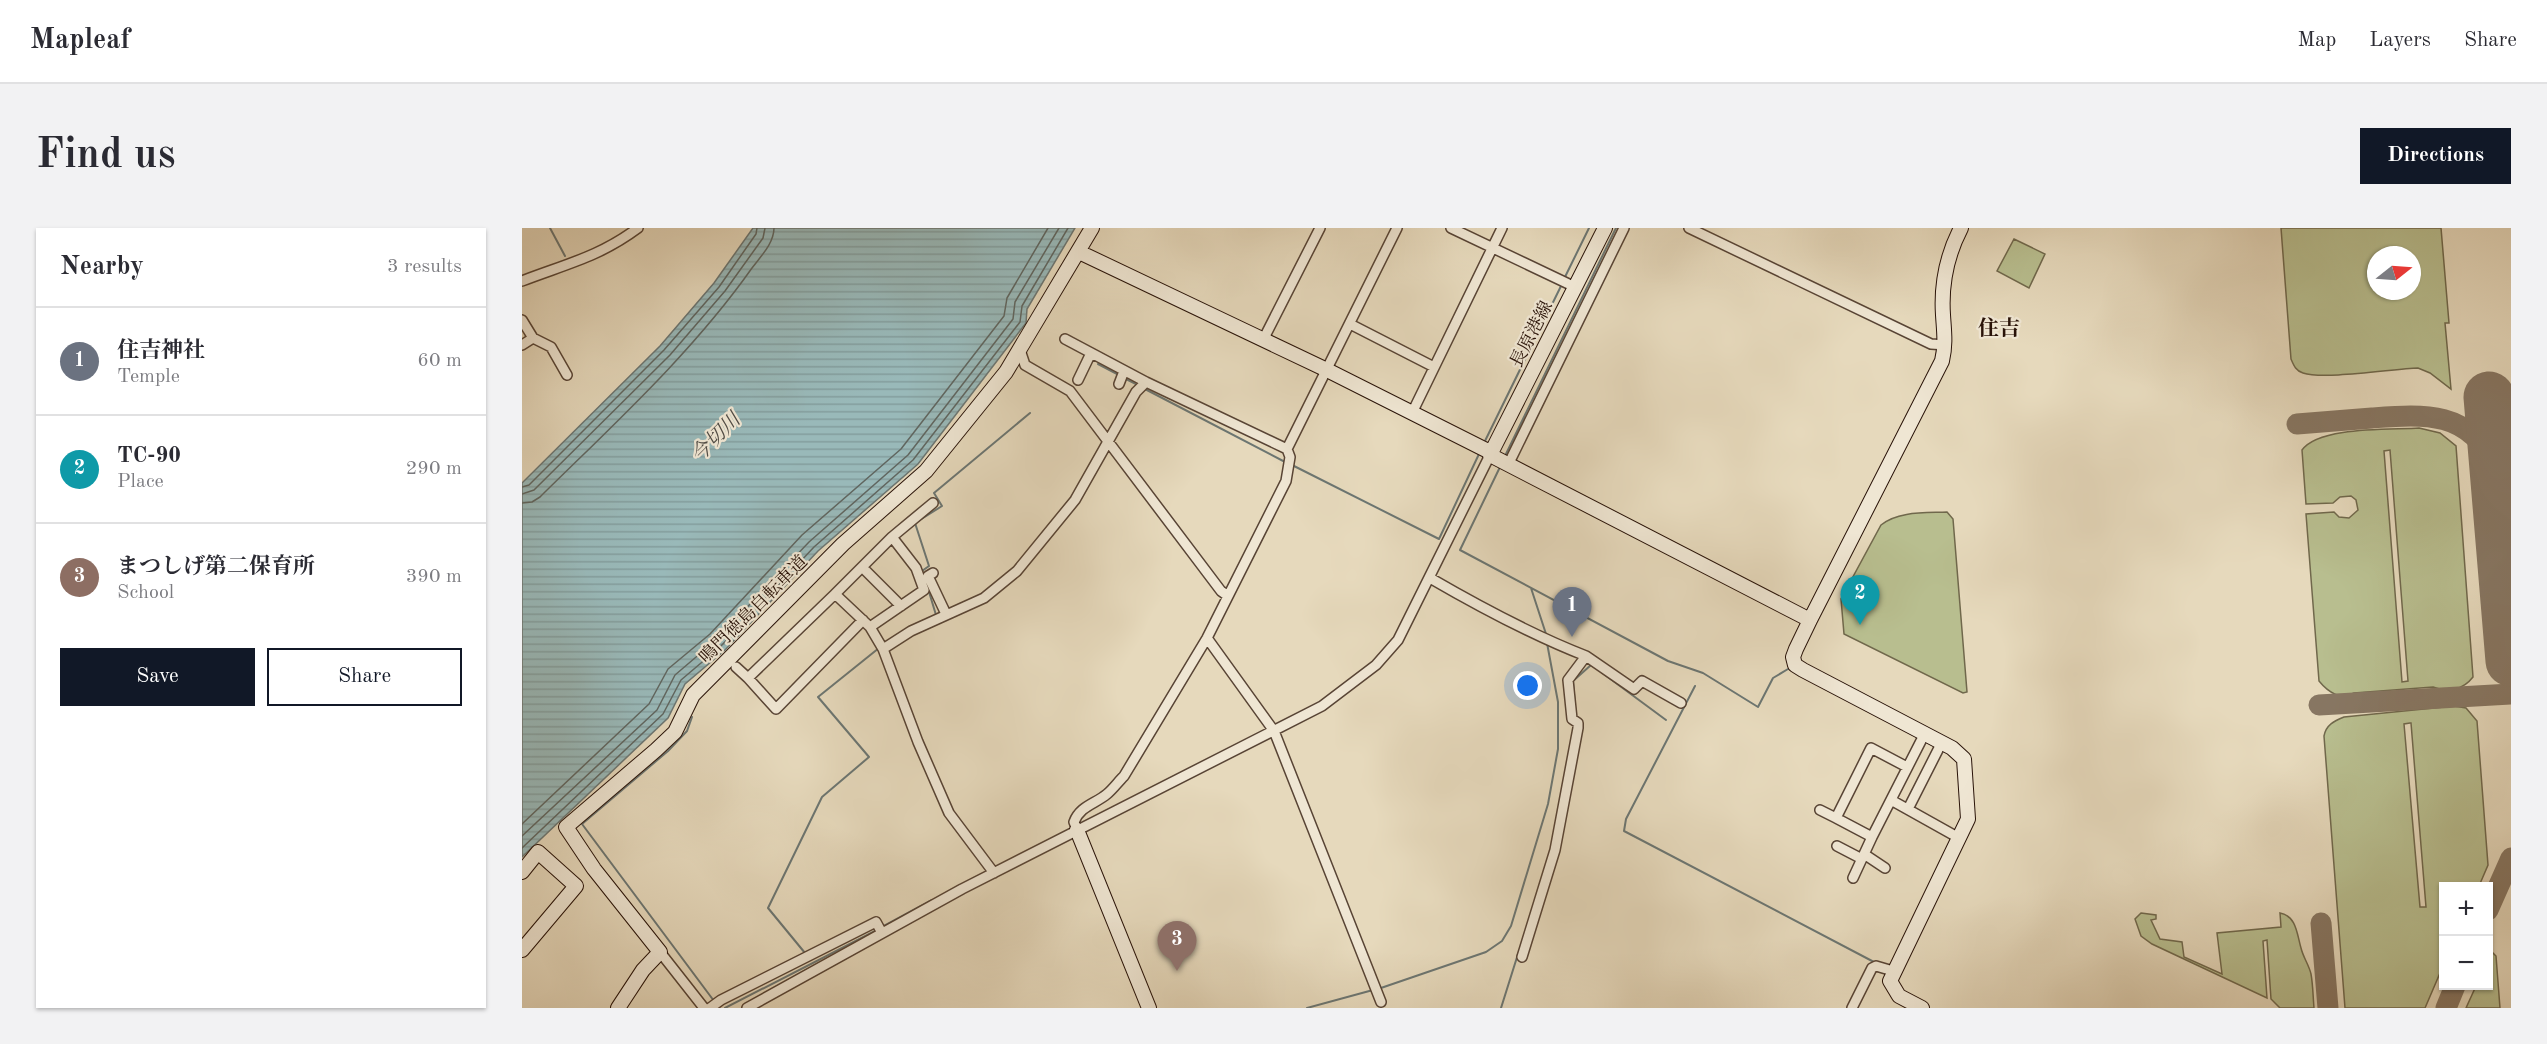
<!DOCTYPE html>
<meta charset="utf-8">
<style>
:root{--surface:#fff;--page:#f2f2f3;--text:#2b2b33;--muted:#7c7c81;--line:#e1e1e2;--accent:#111827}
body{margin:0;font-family:"Old Standard TT","Noto Serif JP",serif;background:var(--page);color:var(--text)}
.controls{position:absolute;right:18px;bottom:18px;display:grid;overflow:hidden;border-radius:0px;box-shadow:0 2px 4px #0004}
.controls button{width:54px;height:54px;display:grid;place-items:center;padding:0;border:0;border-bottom:2px solid var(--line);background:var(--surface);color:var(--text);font:30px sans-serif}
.compass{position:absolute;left:1845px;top:18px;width:54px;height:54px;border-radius:50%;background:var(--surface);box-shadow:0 2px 4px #0004;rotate:73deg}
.you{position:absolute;left:1006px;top:458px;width:21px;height:21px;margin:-15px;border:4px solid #fff;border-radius:50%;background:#1a73e8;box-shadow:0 0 0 9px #1a73e833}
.badge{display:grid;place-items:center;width:39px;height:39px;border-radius:50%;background:var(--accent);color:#fff;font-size:20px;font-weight:700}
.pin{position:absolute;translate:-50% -50px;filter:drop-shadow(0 2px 3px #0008)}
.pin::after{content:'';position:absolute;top:32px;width:21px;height:18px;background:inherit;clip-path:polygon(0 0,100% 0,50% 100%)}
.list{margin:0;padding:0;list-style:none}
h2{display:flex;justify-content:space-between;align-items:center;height:78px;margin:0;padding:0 24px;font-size:26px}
h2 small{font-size:20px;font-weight:400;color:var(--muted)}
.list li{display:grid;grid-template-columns:39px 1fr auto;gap:18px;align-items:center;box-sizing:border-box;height:108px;padding:0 24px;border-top:2px solid var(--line)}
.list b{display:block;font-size:22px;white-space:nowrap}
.list p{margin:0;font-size:20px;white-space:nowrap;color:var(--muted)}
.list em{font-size:20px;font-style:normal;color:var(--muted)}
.actions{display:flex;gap:12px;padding:18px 24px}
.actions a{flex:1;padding:14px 0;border:2px solid var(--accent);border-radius:0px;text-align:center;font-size:21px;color:var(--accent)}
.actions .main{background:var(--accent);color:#fff}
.map{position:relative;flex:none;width:1989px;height:780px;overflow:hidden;border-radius:0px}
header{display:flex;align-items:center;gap:36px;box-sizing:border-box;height:84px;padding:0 30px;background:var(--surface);border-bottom:2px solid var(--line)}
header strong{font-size:28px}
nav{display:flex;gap:33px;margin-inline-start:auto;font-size:21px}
.intro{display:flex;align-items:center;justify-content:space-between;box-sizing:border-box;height:144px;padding:0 36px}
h1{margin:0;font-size:42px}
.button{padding:15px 27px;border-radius:0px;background:var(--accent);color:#fff;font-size:21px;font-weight:700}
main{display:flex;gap:36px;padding:0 36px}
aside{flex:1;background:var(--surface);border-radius:0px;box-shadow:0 2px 4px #0004}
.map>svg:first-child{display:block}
.green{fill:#b8be8f;stroke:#70684c;stroke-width:1.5;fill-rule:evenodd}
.water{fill:url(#water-rules);stroke:#6c7672;stroke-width:1.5}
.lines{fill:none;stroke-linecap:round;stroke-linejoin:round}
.shore{stroke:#606660;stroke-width:1.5}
.stream{stroke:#6c7672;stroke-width:2}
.taxiway{stroke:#877662;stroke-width:21}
.runway{stroke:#877662;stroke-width:51}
.street-casing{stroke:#584435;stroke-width:12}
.secondary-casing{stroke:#281208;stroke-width:16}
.street{stroke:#efe6d3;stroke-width:9}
.secondary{stroke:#efe6d3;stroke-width:14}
.labels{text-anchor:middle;stroke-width:4.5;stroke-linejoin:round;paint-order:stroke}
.street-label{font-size:18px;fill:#281208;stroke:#efe6d3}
.water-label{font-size:20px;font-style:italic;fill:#504c46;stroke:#efe6d3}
.quarter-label{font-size:21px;font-weight:bold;fill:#281208;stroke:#efe6d3}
</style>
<header>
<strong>Mapleaf</strong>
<nav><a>Map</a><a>Layers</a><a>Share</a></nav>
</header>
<div class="intro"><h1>Find us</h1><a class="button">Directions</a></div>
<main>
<aside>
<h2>Nearby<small>3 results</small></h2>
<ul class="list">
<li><span class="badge" style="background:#6b7280">1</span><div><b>住吉神社</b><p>Temple</p></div><em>60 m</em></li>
<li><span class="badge" style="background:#0f9aa8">2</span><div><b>TC-90</b><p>Place</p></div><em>290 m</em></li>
<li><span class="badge" style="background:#8d6e63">3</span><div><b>まつしげ第二保育所</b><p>School</p></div><em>390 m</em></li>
</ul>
<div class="actions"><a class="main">Save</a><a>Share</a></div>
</aside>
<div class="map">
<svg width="1989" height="780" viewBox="0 0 1989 780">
<defs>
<pattern id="water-rules" width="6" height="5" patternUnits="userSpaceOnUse" patternTransform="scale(1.5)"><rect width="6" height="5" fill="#99b9b9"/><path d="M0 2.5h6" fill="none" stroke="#849e9e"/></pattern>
</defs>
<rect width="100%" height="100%" fill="#e6d9bc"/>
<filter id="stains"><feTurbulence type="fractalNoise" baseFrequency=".00333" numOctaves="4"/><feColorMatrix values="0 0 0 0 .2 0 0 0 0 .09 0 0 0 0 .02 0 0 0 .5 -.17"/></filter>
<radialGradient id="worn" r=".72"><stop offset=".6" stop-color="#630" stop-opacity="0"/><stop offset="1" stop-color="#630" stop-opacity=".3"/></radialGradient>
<path class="green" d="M 1759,0 L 1919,0 L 1927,95 L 1923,95 L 1929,161 L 1908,145 L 1896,140 C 1870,141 1802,152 1781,145 C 1774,143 1772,138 1769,131 ZM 1854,27 L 1890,27 L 1890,63 L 1854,63 Z
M 1492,11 L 1523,26 L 1507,60 L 1475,43 Z
M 1897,200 L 1918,205 L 1934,218 L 1951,449 C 1941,462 1926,465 1911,459 L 1832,465 C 1819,473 1806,464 1797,453 L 1784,286 L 1812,284 L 1817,289 L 1827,290 L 1836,282 L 1834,272 L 1829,268 L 1818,269 L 1811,275 L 1784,276 L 1780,222 C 1797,198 1869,202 1897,200 ZM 1868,222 L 1886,453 L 1880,454 L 1862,223 Z
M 1425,284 L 1431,291 L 1445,464 L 1441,465 L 1322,406 L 1319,371 L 1359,297 C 1376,283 1403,285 1425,284 Z
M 1932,478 L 1944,480 L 1955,493 L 1966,637 L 1957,658 L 1922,658 L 1921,738 L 1903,780 L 1823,780 L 1802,508 C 1804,497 1812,493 1822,489 ZM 1888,495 L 1889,495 L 1904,679 L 1898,679 L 1882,496 Z
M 1619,685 L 1634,687 L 1634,691 L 1629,692 L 1638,711 L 1660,714 L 1662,729 L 1700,746 L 1695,705 L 1759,699 L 1758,685 C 1775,688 1775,707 1779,720 C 1781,729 1787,737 1789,746 C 1791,757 1791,769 1792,780 L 1758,780 L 1749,771 L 1745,712 L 1741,713 L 1745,770 L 1630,716 L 1619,708 L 1613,691 Z
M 1971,725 L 1974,728 L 1978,780 L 1944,780 L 1954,758 L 1966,758 L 1967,728 Z"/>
<path class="water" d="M 231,0 L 553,0 L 505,81 L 504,95 L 396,236 L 296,323 L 203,422 L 163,456 L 146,490 L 0,629 L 0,255 L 138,118 L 192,55 Z"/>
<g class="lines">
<path class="shore" d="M 0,259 L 7,257 L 142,122 L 197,59 L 234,6 L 235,0
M 0,266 L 12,262 L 148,127 L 203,63 L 241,10 L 243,0
M 0,275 L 10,274 L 18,269 C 92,196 170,125 230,40 C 239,28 252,15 252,0
M 0,596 L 127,476 L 146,441 L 188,406 L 280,307 L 379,221 L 482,88 L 485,70 L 526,0
M 0,608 L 135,482 L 153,447 L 194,412 L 287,314 L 386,227 L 491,91 L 493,74 L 537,0
M 0,620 L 141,486 L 159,452 L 199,418 L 292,319 L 391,232 L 498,94 L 500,78 L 546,0"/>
<path class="stream" d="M 28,0 L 43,28
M 1042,51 L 1067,0
M 576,136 L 597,147
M 602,150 L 616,157
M 621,160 L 765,235
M 962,215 L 1040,56
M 983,228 L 1094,0
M 770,237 L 917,311 L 957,226
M 978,239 L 938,322 L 1146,433 L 1181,445 L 1236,479 L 1251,450 L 1266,441
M 402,348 L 400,343 L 407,338 L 393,295 L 420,278 L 412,265 L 508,185
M 404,354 L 414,387
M 1009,360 L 1024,406
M 1079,444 L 1144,492
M 1173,458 L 1104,591 L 1102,603 L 1352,734
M 170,489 L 165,503 L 146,523 L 60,596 L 192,773
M 1054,491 L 1051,453 L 1069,437
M 360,699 L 410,672
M 283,725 L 246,680 L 300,569 L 347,529 L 296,469 L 357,420
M 856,761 L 964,724 L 980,713 L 989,698 L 1026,576 L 1036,521 L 1036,474 L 1025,415
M 203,780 L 355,702
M 785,780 L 851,762
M 979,780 L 996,726"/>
<path class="taxiway" d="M 1775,196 C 1800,194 1825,192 1850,190 C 1902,186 1947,182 1973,238 L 1979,220 L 1989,206
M 1797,477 L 1989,466
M 1966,682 L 1989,630
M 1799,695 L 1806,780
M 1924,780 L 1933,758"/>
<path class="runway" d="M 1967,169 L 1989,433"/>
<g class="street-casing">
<path id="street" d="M 929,0 L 1053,59
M 1167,0 L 1409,116 L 1424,117
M 0,53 C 44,36 77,29 116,0
M 0,92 L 11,110 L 29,119 L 45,147
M 828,96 L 912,139
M 543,111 L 624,154 L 765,221
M 741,112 L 798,0
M 0,117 L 11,110
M 498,122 L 503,137 L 548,163 L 699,363 L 706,368
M 556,152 L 569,125
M 597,156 L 602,143
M 890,185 L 980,0
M 986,237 L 1102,0
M 340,339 L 379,378
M 411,345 L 406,348 L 424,386
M 908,350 C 958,379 1010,407 1064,428 L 1046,452 L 1050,491 L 1056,495 L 1056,500 L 1033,622 L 1000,729
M 313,366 L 370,309 L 411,275
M 341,392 L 254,481 L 226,450 L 313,366 L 348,399 L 361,421 L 396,514 L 427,585 L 472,645
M 348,399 L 402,362 L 394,340 L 370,309
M 685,410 L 752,503 L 859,774
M 361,421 L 389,403 L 462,370 L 495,343 L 553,272 L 614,164 L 624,154
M 1064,428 L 1112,461 L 1120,453 L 1159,475
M 214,439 L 226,450
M 1385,539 L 1349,520 L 1314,590 L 1350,609 L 1403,505
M 1369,572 L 1437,610
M 1386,581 L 1420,514
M 1298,582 L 1314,590
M 555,602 L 552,594 C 558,578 573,576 585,566 C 591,561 596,554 602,548 L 685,410 L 764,253 L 768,229 L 765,221 L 875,0
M 1315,618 L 1340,631
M 1342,626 L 1363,640
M 1331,650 L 1350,609
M 138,724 L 182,780
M 188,780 L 199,772 L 354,694 L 360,705
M 225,780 L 440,661 L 800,478 L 854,437 L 876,412 L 968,227
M 1330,780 L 1350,740 L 1354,738 L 1371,743"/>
</g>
<g class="secondary-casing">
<path id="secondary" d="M 1083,0 L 968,227 L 1288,392
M 557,24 L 805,142 L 970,225
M 555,602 L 627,780
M 0,644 L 16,624 L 54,658 L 0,722
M 96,780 L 121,742 L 138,724 L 72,641 L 44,599 L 134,522 L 153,504 L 171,467 L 321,316 L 404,243 L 484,144 L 570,0
M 1400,780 L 1377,768 L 1368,753 L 1446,591 L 1442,531 L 1430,520 L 1281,442 L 1273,437 L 1271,429 L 1274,421 L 1288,392 L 1420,133 C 1424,116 1422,103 1421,87 C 1419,57 1425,27 1439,0"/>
</g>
<use href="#street" class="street"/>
<use href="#secondary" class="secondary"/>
</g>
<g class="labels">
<g class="street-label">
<text transform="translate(1009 106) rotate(-63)" y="6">長原港線</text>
<text transform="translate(231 381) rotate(-45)" y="6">鳴門徳島自転車道</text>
</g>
<g class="water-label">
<text transform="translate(193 209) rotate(-45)" y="7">今切川</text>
</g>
<g class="quarter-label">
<text x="1477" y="107">住吉</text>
</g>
</g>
<rect width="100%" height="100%" filter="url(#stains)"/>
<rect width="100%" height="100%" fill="url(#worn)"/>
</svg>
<div class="controls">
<button>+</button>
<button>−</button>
</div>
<svg class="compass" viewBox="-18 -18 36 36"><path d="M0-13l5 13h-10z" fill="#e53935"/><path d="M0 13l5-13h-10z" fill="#7c7c81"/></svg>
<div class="you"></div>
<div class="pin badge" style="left:1050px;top:409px;background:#6b7280">1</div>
<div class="pin badge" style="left:1338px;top:397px;background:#0f9aa8">2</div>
<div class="pin badge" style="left:655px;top:743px;background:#8d6e63">3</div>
</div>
</main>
